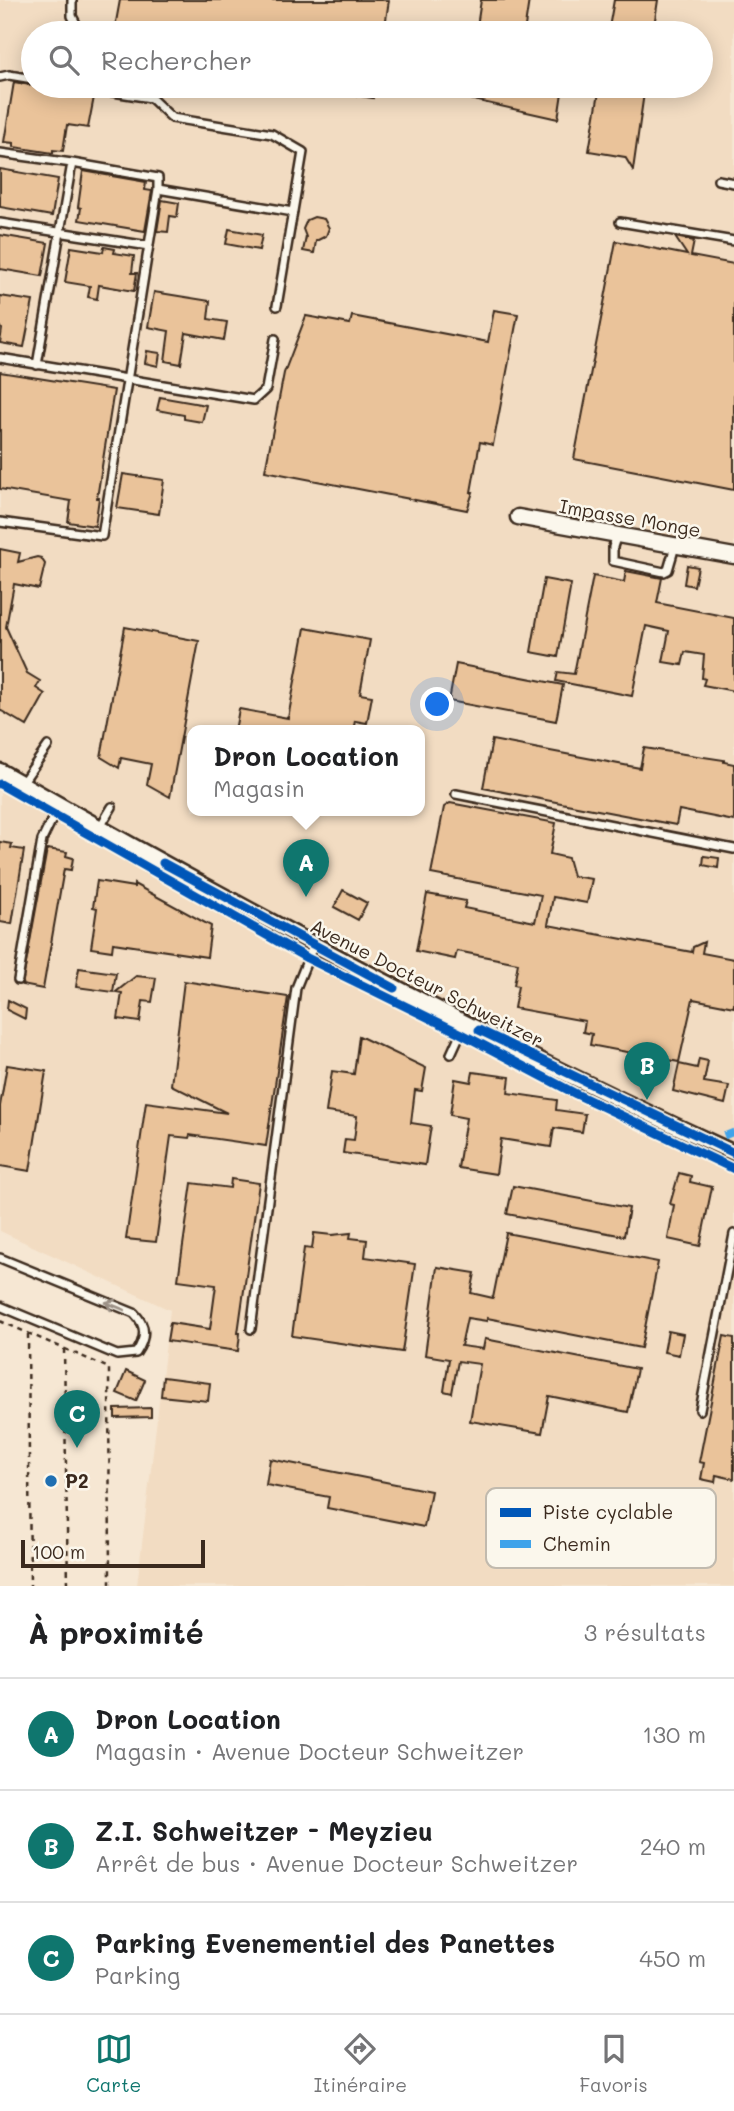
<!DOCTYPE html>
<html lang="fr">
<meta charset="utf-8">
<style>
:root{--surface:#fff;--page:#f2f2f2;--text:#202124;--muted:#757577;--line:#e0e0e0;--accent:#0f766e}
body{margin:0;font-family:Mali,sans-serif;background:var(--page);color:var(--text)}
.scale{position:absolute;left:21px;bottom:18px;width:184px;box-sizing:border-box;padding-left:7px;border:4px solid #3b2a1e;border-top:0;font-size:19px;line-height:24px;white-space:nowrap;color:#3b2a1e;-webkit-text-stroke:5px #fbf7ec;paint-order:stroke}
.you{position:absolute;left:438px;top:705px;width:24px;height:24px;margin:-18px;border:5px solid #fff;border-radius:50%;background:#1a73e8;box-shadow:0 0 0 10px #1a73e833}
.badge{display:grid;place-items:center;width:46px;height:46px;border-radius:50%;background:var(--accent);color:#fff;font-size:23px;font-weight:700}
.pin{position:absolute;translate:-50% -58px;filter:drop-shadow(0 2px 4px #0008)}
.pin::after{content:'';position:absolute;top:37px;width:24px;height:21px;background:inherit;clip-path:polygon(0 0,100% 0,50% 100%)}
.popup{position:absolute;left:187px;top:725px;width:238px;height:91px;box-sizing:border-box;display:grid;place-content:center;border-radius:14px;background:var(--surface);filter:drop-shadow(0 2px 5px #0005);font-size:23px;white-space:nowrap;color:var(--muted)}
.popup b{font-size:26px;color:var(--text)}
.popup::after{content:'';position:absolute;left:50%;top:100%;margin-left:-14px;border:14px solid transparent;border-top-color:var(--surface)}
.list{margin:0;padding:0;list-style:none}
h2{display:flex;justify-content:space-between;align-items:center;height:91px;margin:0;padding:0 28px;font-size:30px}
h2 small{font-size:23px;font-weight:400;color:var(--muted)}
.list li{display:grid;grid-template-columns:46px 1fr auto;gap:21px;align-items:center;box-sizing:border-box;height:112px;padding:0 28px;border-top:2px solid var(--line)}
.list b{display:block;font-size:26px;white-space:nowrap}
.list p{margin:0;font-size:23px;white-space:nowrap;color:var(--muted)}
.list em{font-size:23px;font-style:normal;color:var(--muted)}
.icon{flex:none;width:38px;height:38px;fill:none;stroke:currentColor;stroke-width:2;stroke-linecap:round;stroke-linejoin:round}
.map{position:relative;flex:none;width:734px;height:1586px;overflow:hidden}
.search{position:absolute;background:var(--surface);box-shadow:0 4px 18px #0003;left:21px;right:21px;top:21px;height:77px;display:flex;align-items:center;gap:18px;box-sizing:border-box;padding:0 24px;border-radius:38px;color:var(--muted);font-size:26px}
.sheet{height:427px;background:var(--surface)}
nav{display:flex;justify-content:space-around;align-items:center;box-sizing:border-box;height:98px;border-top:2px solid var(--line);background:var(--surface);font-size:19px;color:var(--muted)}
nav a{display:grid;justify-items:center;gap:4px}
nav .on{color:var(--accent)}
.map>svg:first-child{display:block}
.built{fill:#f2dcc2;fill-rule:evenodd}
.building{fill:#eac39a;stroke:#3b2a1e;stroke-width:2}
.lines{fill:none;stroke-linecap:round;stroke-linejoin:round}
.service-casing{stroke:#3b2a1e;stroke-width:12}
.minor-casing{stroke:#3b2a1e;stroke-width:19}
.path{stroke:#3b2a1e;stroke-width:2.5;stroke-dasharray:5 5;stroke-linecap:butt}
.service{stroke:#fbf7ec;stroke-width:7}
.minor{stroke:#fbf7ec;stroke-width:14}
.quiet{stroke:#3fa3ea;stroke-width:7;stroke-dasharray:14 7;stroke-linecap:butt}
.cycleway-casing{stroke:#fbf7ec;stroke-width:13}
.cycleway{stroke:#0057b8;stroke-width:9}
.oneway{stroke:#9b9085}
.poi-dot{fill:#1f6fb2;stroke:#fbf7ec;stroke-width:2.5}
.labels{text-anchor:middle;stroke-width:5;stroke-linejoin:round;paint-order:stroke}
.street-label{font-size:19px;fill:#3b2a1e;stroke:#fbf7ec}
.poi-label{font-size:19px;font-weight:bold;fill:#3b2a1e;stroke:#fbf7ec;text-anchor:start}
.key{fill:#fbf7ec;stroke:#c1baae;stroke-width:2}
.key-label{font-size:19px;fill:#3b2a1e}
</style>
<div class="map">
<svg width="734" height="1586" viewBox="0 0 734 1586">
<rect width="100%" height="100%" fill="#f6e7d3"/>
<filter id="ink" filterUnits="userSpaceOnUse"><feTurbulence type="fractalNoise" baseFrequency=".0143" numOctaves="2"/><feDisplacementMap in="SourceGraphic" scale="14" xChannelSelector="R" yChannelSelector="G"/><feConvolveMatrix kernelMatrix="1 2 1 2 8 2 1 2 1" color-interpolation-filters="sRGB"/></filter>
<g filter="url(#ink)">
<path class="built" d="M 0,0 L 734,0 L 734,1586 L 137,1586 L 170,1310 L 0,1231 ZM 33,33 L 701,33 L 701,86 L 33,86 ZM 192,731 L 420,731 L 420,811 L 192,811 Z"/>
<path class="building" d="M 120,0 L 389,0 L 384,33 L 114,33 Z
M 481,0 L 529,0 L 524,33 L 476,33 Z
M 614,0 L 658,0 L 653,33 L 608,33 Z
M 14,82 L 94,97 L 88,128 L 67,125 L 63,151 L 53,150 L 53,153 L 14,147 L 14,143 L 4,142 Z
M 330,86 L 375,86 L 373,98 L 330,91 Z
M 467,86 L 563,86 L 558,119 L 465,98 Z
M 600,86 L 645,86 L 633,170 L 625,157 L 589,151 Z
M 0,169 L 58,179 L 52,216 L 0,207 Z
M 83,171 L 146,182 L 145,190 L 152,191 L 145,231 L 79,220 L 81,208 L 78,207 Z
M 162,200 L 179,203 L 177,217 L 170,216 L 168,232 L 157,231 Z
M 314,217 L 324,219 L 329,228 L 326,236 L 316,241 L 314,253 L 303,251 L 306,237 L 303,229 L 307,220 Z
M 229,229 L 262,235 L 259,250 L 226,244 Z
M 0,235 L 48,243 L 42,276 L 0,269 Z
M 675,237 L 694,241 L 691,256 L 734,264 L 734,490 L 574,459 L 616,241 L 687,255 Z
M 71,247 L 103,252 L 104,247 L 115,249 L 114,253 L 134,256 L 132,273 L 137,273 L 134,291 L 99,285 L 97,299 L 88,297 L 90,286 L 65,282 Z
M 154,292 L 210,301 L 208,319 L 227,322 L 224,340 L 186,333 L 181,364 L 165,361 L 169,331 L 148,327 Z
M 0,296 L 33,301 L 24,347 L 0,343 L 2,329 L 0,328 Z
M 494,310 L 518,314 L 493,445 L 480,442 L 471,492 L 473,492 L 467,510 L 265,471 L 284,373 L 306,316 L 350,324 L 352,316 L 488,342 Z
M 147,351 L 160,353 L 158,366 L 145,363 Z
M 0,372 L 114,390 L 97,498 L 99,498 L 95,526 L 68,522 L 71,501 L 0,489 Z
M 160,397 L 206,405 L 202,422 L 184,419 L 184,415 L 157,410 Z
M 123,474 L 164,480 L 159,514 L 117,508 Z
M 0,549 L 20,553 L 18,562 L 37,557 L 41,558 L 45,564 L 39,589 L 14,584 L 6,627 L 27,673 L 40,681 L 36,688 L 45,694 L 27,726 L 0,710 Z
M 687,565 L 698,567 L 694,586 L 684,584 Z
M 626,571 L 662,578 L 657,603 L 734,618 L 734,691 L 703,685 L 705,679 L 702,678 L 704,655 L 685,652 L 682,665 L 663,662 L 669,631 L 646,626 L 632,696 L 556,681 L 558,672 L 574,674 L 593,576 L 624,582 Z
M 544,579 L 571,584 L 558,657 L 531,652 Z
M 125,627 L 199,641 L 170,797 L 147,784 L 151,764 L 121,758 L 119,768 L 101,757 Z
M 305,628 L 370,640 L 360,694 L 372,696 L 367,723 L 355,721 L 353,731 L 235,731 L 239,709 L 288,718 Z
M 456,664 L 563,685 L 556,721 L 449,701 Z
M 492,740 L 640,768 L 644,748 L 724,760 L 724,762 L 734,764 L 734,821 L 679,810 L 676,825 L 483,788 Z
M 450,803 L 556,823 L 550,854 L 568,858 L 573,876 L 592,879 L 587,903 L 553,897 L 548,925 L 692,952 L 693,947 L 704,942 L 702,953 L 734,959 L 734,1007 L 693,999 L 679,1062 L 590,1045 L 592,1034 L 583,1032 L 585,1021 L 514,1008 L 518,986 L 514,985 L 518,963 L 457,951 L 455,959 L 416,951 L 427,894 L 466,901 L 464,908 L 535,922 L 541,895 L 431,874 L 444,807 Z
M 0,842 L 12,844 L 11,848 L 24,850 L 12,924 L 0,922 Z
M 47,849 L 67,852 L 66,856 L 73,858 L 71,870 L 64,869 L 43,989 L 22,985 Z
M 704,856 L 719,858 L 718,868 L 703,865 Z
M 97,881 L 134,887 L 134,884 L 211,926 L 207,957 L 113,943 L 112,951 L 91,948 L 97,908 L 93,907 Z
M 343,890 L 367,903 L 358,920 L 334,907 Z
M 79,968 L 116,973 L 113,992 L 76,987 Z
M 136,976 L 156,978 L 152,1002 L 143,1001 L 140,1022 L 118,1019 L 122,993 L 116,992 Z
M 184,981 L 288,997 L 266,1146 L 190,1135 L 189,1138 L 171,1136 L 156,1242 L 126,1239 L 146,1102 L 227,1113 L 171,1085 Z
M 8,1000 L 26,1009 L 25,1019 L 7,1010 Z
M 359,1036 L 426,1068 L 422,1091 L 415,1090 L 411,1123 L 431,1126 L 425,1165 L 343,1153 L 345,1139 L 354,1140 L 357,1116 L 326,1112 L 332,1071 L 354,1074 Z
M 699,1059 L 708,1061 L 704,1082 L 729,1086 L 725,1104 L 673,1091 L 679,1064 L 697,1068 Z
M 7,1065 L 46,1071 L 30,1171 L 0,1166 L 0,1106 Z
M 473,1072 L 510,1077 L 508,1093 L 557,1100 L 556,1110 L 585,1114 L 582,1132 L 554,1128 L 551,1147 L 501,1139 L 496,1174 L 458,1168 L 466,1118 L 450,1115 L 455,1079 L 471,1082 Z
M 679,1173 L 691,1176 L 690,1182 L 712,1187 L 700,1246 L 668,1239 L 674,1205 L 670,1204 Z
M 231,1179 L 259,1183 L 238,1333 L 240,1333 L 238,1351 L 167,1341 L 170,1323 L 210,1329 L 216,1285 L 178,1280 L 192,1183 L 230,1188 Z
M 513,1186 L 629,1208 L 624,1236 L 507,1214 Z
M 314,1233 L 332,1235 L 351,1233 L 350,1238 L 367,1240 L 365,1257 L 415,1264 L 402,1352 L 292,1336 L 304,1248 L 312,1249 Z
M 506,1233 L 658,1262 L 641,1348 L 487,1318 L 487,1321 L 467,1318 L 461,1346 L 483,1349 L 485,1339 L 637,1369 L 628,1412 L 549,1396 L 542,1433 L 470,1421 L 480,1364 L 458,1361 L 452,1393 L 444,1391 L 449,1359 L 425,1355 L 437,1267 L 475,1273 L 471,1293 L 493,1298 Z
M 668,1331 L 683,1334 L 679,1355 L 664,1352 Z
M 724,1336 L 734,1338 L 734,1479 L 716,1475 L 715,1482 L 701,1479 L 704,1463 L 699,1462 Z
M 126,1371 L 145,1380 L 136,1401 L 117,1393 Z
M 163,1377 L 210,1383 L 208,1401 L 161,1396 Z
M 151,1408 L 151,1417 L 115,1418 L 115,1409 Z
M 270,1459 L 431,1491 L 424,1527 L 327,1508 L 329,1497 L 266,1485 Z"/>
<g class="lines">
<g class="service-casing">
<path id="service" d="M 72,0 L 72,16 L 81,33
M 0,77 L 9,75 L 33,79
M 75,86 L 151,98 L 172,118 L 272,134 L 303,152 L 277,306
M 0,153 L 72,163 L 37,365
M 72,163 L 158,178 L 158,189
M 718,180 L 734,183
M 620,222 L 734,241
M 0,223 L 149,246
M 0,358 L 254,400 L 266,389 L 275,339
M 0,522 L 102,536 L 158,189 L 293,212
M 617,535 L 613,547 L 613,561 L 664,572 L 668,570 L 675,546
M 22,783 L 48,746
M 456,794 L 734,849
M 100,827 L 112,807
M 18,980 L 42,840 L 59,805
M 451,1054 L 465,1023
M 0,1258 L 134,1313 C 147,1326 146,1338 136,1353 L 117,1355 L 0,1306
M 251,1329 L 296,988 L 313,946
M 700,1410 L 734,1234"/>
</g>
<g class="minor-casing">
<path id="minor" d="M 518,517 L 734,556
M 0,771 C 239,908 483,1038 734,1153"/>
</g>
<path class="path" d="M 0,1321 L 109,1368 L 110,1586
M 28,1334 L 30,1586
M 64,1349 L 68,1586"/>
<use href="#service" class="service"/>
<use href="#minor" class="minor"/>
<path class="quiet" d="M 724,1136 L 734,1132"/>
<g class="cycleway-casing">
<path id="cycleway" d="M 0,784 L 307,958 L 460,1033 L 576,1094 L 734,1169
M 163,863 L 394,988
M 479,1030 L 734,1153"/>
</g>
<use href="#cycleway" class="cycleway"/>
</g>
<defs><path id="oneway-shaft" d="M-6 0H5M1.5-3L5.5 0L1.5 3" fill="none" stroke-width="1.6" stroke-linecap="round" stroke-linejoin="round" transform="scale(1.75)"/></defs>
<use class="oneway" href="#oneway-shaft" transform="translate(115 1306) rotate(-158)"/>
</g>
<circle class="poi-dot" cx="51" cy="1481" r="7"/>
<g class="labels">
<g class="street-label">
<text transform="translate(630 518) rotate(10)" y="7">Impasse Monge</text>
<text transform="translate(427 983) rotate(27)" y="7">Avenue Docteur Schweitzer</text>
</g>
<g class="poi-label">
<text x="65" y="1488">P2</text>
</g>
</g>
<rect x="486" y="1488" width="230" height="80" rx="10" class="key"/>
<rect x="500" y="1508" width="31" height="9" fill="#0057b8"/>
<rect x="500" y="1540" width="31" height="8" fill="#3fa3ea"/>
<g class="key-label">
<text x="543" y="1519">Piste cyclable</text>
<text x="543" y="1551">Chemin</text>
</g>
</svg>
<div class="scale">100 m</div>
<div class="you"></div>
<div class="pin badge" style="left:306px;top:897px">A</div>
<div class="popup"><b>Dron Location</b>Magasin</div>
<div class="pin badge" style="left:647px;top:1100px">B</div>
<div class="pin badge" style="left:77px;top:1448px">C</div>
<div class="search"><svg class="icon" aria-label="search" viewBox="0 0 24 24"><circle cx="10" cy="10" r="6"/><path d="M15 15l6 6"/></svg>Rechercher</div>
</div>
<section class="sheet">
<h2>À proximité<small>3 résultats</small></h2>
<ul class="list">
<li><span class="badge">A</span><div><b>Dron Location</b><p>Magasin · Avenue Docteur Schweitzer</p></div><em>130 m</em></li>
<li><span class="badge">B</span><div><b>Z.I. Schweitzer - Meyzieu</b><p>Arrêt de bus · Avenue Docteur Schweitzer</p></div><em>240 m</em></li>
<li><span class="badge">C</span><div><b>Parking Evenementiel des Panettes</b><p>Parking</p></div><em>450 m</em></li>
</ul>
</section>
<nav>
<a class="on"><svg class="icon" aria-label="map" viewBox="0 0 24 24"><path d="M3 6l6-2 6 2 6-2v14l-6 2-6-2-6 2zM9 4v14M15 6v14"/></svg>Carte</a>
<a><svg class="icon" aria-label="directions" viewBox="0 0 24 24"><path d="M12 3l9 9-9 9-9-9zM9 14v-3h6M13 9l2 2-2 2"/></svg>Itinéraire</a>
<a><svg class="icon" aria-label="saved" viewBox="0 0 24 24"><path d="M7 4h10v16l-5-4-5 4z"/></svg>Favoris</a>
</nav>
